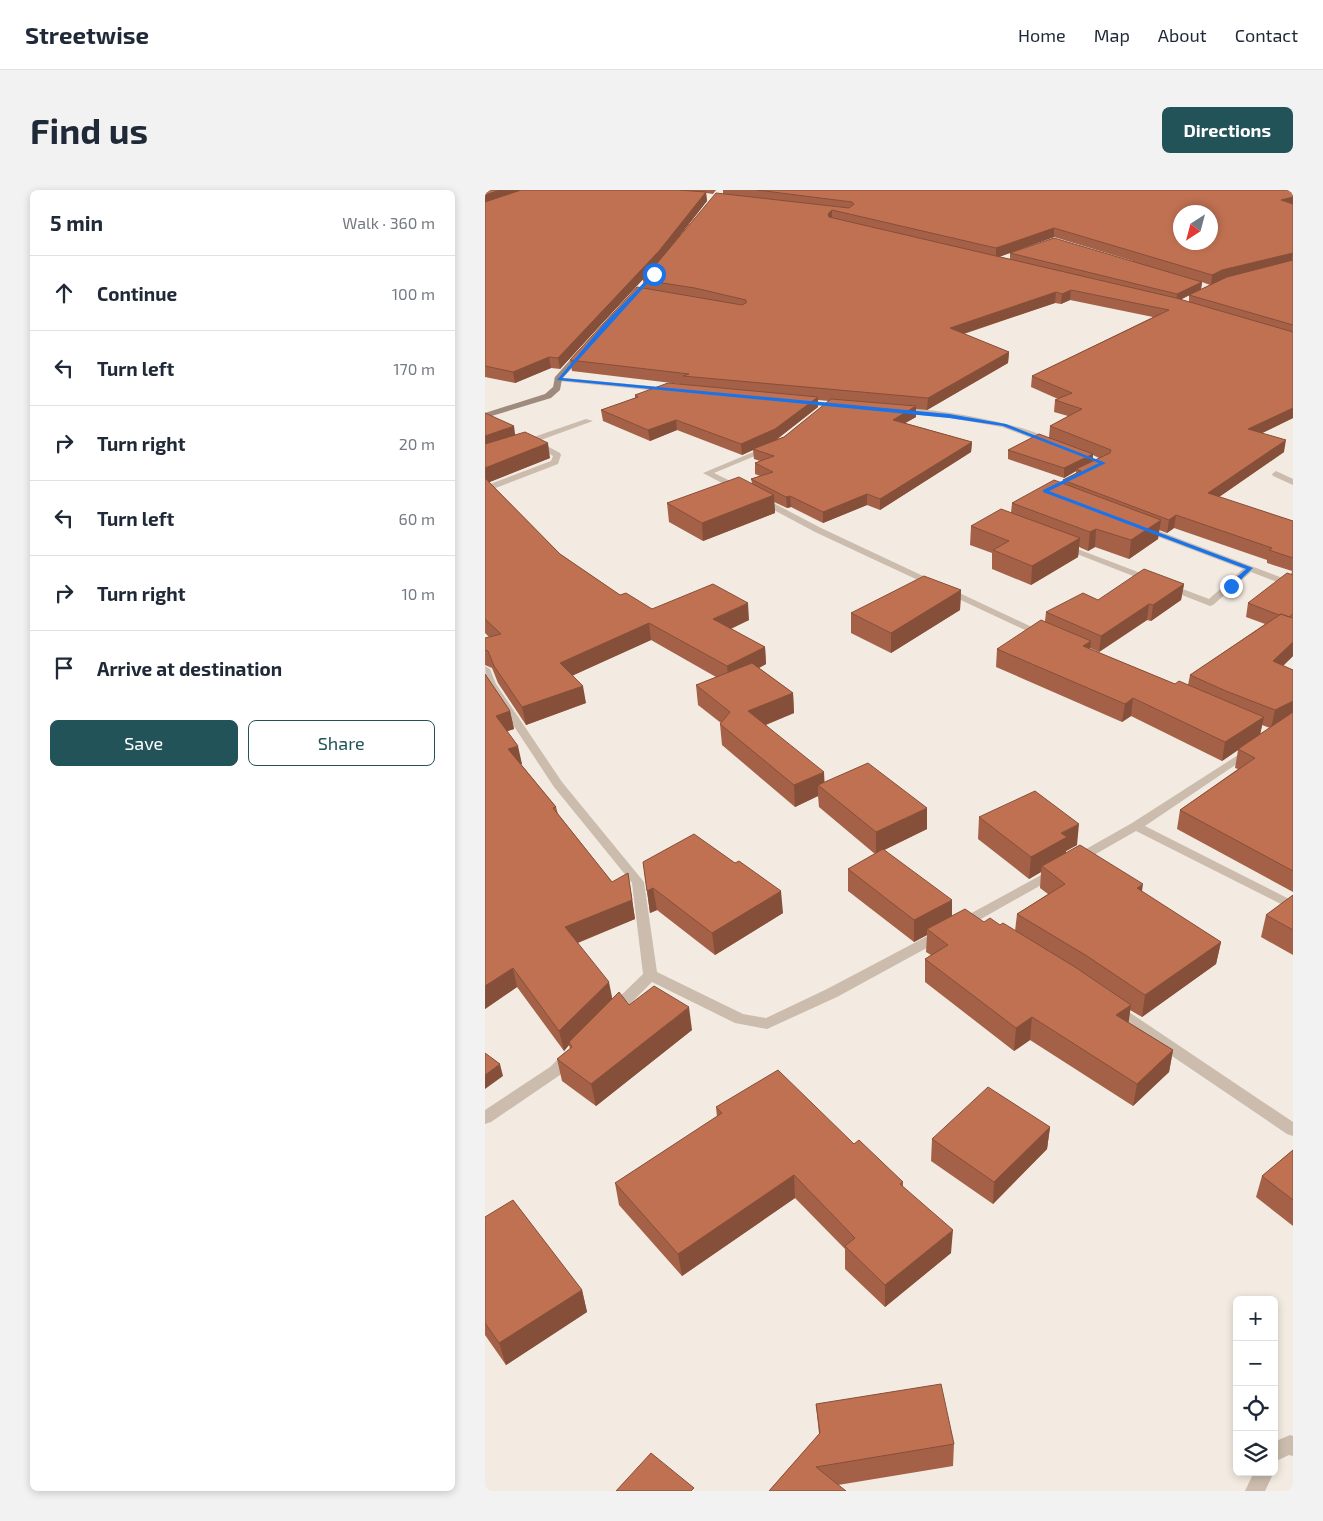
<!DOCTYPE html>
<meta charset="utf-8">
<style>
:root{--surface:#fff;--page:#f2f2f3;--text:#1f2937;--muted:#747a83;--line:#e0e1e3;--accent:#225359}
body{margin:0;font-family:"Exo 2",sans-serif;background:var(--page);color:var(--text)}
.controls{position:absolute;right:15px;bottom:15px;display:grid;overflow:hidden;border-radius:8px;box-shadow:0 2px 8px #0003}
.controls button{width:45px;height:45px;display:grid;place-items:center;padding:0;border:0;border-bottom:1px solid var(--line);background:var(--surface);color:var(--text);font:25px sans-serif}
.compass{position:absolute;left:688px;top:15px;width:45px;height:45px;border-radius:50%;background:var(--surface);box-shadow:0 2px 8px #0003;rotate:216deg}
.stop{position:absolute;width:15px;height:15px;margin:-11px;border:4px solid #1a73e8;border-radius:50%;background:#fff}
.stop.end{background:#1a73e8;border-color:#fff;box-shadow:0 1px 5px #0008}
.list{margin:0;padding:0;list-style:none}
h2{display:flex;justify-content:space-between;align-items:center;height:65px;margin:0;padding:0 20px;font-size:21px}
h2 small{font-size:16px;font-weight:400;color:var(--muted)}
.list li{display:grid;grid-template-columns:32px 1fr auto;gap:15px;align-items:center;box-sizing:border-box;height:75px;padding:0 20px;border-top:1px solid var(--line)}
.list b{display:block;font-size:19px;white-space:nowrap}
.list em{font-size:16px;font-style:normal;color:var(--muted)}
.actions{display:flex;gap:10px;padding:15px 20px}
.actions a{flex:1;padding:11px 0;border:1px solid var(--accent);border-radius:8px;text-align:center;font-size:18px;color:var(--accent)}
.actions .main{background:var(--accent);color:#fff}
.icon{flex:none;width:28px;height:28px;fill:none;stroke:currentColor;stroke-width:2;stroke-linecap:round;stroke-linejoin:round}
.map{position:relative;flex:none;width:808px;height:1301px;overflow:hidden;border-radius:8px}
header{display:flex;align-items:center;gap:30px;box-sizing:border-box;height:70px;padding:0 25px;background:var(--surface);border-bottom:1px solid var(--line)}
header strong{font-size:24px}
nav{display:flex;gap:28px;margin-inline-start:auto;font-size:18px}
.intro{display:flex;align-items:center;justify-content:space-between;box-sizing:border-box;height:120px;padding:0 30px}
h1{margin:0;font-size:35px}
.button{padding:12px 22px;border-radius:8px;background:var(--accent);color:#fff;font-size:18px;font-weight:700}
main{display:flex;gap:30px;padding:0 30px}
aside{flex:1;background:var(--surface);border-radius:8px;box-shadow:0 2px 8px #0003}
.map>svg:first-child{display:block}
.lines{fill:none;stroke-linecap:round;stroke-linejoin:round}
.street{fill:#cbbcad;fill-rule:evenodd}
.secondary{fill:#9e8b7e;fill-rule:evenodd}
.wall{fill:#a56147;fill-rule:evenodd}
.shaded-wall{fill:#864f39}
.building{fill:#c07152;stroke:#864f39;fill-rule:evenodd}
.route{fill:#1a73e8}
</style>
<header>
<strong>Streetwise</strong>
<nav><a>Home</a><a>Map</a><a>About</a><a>Contact</a></nav>
</header>
<div class="intro"><h1>Find us</h1><a class="button">Directions</a></div>
<main>
<aside>
<h2>5 min<small>Walk · 360 m</small></h2>
<ul class="list">
<li><svg class="icon" aria-label="ahead" viewBox="0 0 24 24"><path d="M12 20V5M6 11l6-6 6 6"/></svg><div><b>Continue</b></div><em>100 m</em></li>
<li><svg class="icon" aria-label="left" viewBox="0 0 24 24"><path d="M17 20v-9H6M10 6l-5 5 5 5"/></svg><div><b>Turn left</b></div><em>170 m</em></li>
<li><svg class="icon" aria-label="right" viewBox="0 0 24 24"><path d="M7 20v-9h11M14 6l5 5-5 5"/></svg><div><b>Turn right</b></div><em>20 m</em></li>
<li><svg class="icon" aria-label="left" viewBox="0 0 24 24"><path d="M17 20v-9H6M10 6l-5 5 5 5"/></svg><div><b>Turn left</b></div><em>60 m</em></li>
<li><svg class="icon" aria-label="right" viewBox="0 0 24 24"><path d="M7 20v-9h11M14 6l5 5-5 5"/></svg><div><b>Turn right</b></div><em>10 m</em></li>
<li><svg class="icon" aria-label="arrive" viewBox="0 0 24 24"><path d="M6 21V4h12l-3 4 3 4H6"/></svg><div><b>Arrive at destination</b></div></li>
</ul>
<div class="actions"><a class="main">Save</a><a>Share</a></div>
</aside>
<div class="map">
<svg width="808" height="1301" viewBox="0 0 808 1301">
<rect width="100%" height="100%" fill="#f3ebe1"/>
<g class="lines">
<path class="street" d="M 70,187 L 185,198 L 189,200 L 185,202 L 73,191 L 69,189 Z
M 314,210 L 357,214 L 361,216 L 357,218 L 317,214 L 313,212 Z
M 411,219 C 438,215 549,235 569,252 L 562,254 L 517,237 L 465,228 L 414,223 L 410,221 Z
M 101,229 L 108,231 L 53,251 L 75,263 L 76,265 L 73,274 L 0,302 L 0,296 L 66,271 L 68,266 L 47,253 L 40,254 L 40,250 Z
M 280,257 L 287,259 L 229,283 L 258,297 L 258,301 L 252,301 L 218,283 Z
M 791,281 L 808,289 L 808,295 L 788,286 L 787,284 Z
M 275,306 L 336,338 L 564,445 L 563,447 L 555,447 L 330,342 L 272,311 L 271,309 Z
M 658,335 L 808,392 L 808,398 L 766,382 L 728,415 L 725,416 L 574,357 L 579,354 L 582,355 L 724,409 L 758,379 L 655,340 L 653,338 Z
M 0,476 L 5,479 L 11,494 L 77,592 L 159,692 L 172,782 L 258,824 L 281,828 L 342,799 L 450,742 L 460,742 L 462,745 L 460,748 L 352,807 L 282,839 L 250,833 L 167,792 L 134,825 L 129,826 L 124,825 L 122,821 L 124,817 L 158,784 L 147,693 L 69,597 L 1,494 Z
M 764,558 L 770,561 L 768,563 L 660,636 L 808,711 L 808,720 L 651,641 L 595,673 L 587,673 L 585,670 L 587,667 L 647,633 Z
M 569,678 L 574,679 L 575,682 L 574,685 L 480,738 L 470,738 L 468,735 L 470,732 Z
M 630,815 L 635,816 L 808,932 L 808,946 L 802,944 L 625,824 L 623,820 L 625,816 Z
M 85,860 L 90,862 L 92,866 L 75,885 L 6,932 L 0,934 L 0,920 L 65,877 L 80,862 Z
M 805,1245 L 808,1246 L 808,1266 L 804,1265 L 789,1272 L 789,1252 Z
M 769,1282 L 789,1282 L 780,1301 L 760,1301 Z"/>
<path class="secondary" d="M 93,161 L 100,163 L 77,189 L 75,200 L 66,208 L 0,228 L 0,223 L 60,204 L 68,197 L 70,187 Z"/>
</g>
<path class="wall" d="M 0,0 L 231,0 L 228,4 L 221,3 L 222,11 L 181,63 L 238,4 L 238,0 L 808,0 L 808,228 L 777,243 L 799,262 L 734,307 L 808,331 L 808,466 L 798,476 L 808,480 L 808,702 L 692,639 L 695,620 L 753,579 L 750,578 L 753,560 L 737,571 L 646,526 L 637,532 L 511,477 L 512,459 L 560,431 L 561,422 L 613,410 L 699,394 L 696,410 L 666,431 L 662,430 L 614,462 L 605,458 L 605,459 L 690,494 L 703,495 L 705,485 L 780,434 L 761,427 L 763,413 L 806,385 L 807,381 L 782,373 L 782,370 L 689,338 L 682,343 L 674,340 L 673,349 L 644,369 L 610,357 L 603,361 L 594,357 L 593,367 L 546,395 L 507,379 L 507,363 L 485,355 L 486,336 L 526,323 L 527,313 L 578,294 L 578,290 L 591,283 L 591,281 L 579,288 L 523,269 L 523,260 L 564,247 L 565,236 L 583,226 L 569,222 L 570,210 L 573,209 L 546,197 L 547,186 L 668,127 L 585,110 L 576,114 L 570,113 L 479,144 L 524,162 L 523,173 L 442,220 L 431,219 L 431,227 L 420,233 L 487,252 L 486,262 L 395,320 L 382,315 L 338,333 L 306,317 L 302,318 L 289,312 L 290,323 L 218,351 L 184,332 L 182,313 L 267,293 L 266,289 L 275,286 L 270,284 L 270,273 L 275,271 L 269,269 L 268,260 L 257,265 L 192,240 L 165,251 L 118,231 L 116,220 L 150,208 L 150,205 L 195,194 L 87,181 L 85,170 L 159,98 L 158,90 L 170,76 L 75,179 L 66,178 L 30,193 L 0,187 ZM 569,47 L 648,71 L 525,63 L 525,69 L 514,67 ZM 717,92 L 725,95 L 704,105 L 704,112 L 695,110 L 716,99 ZM 333,210 L 344,211 L 299,247 L 292,249 L 333,217 ZM 608,265 L 614,268 L 608,271 ZM 777,535 L 785,538 L 775,544 Z
M 0,223 L 30,245 L 65,268 L 4,292 L 75,364 L 135,405 L 167,419 L 264,430 L 246,439 L 280,457 L 281,474 L 274,478 L 308,503 L 309,523 L 281,535 L 339,592 L 442,639 L 399,660 L 467,726 L 515,735 L 530,741 L 532,724 L 563,704 L 555,698 L 556,682 L 544,689 L 493,649 L 494,627 L 592,655 L 581,661 L 581,663 L 657,702 L 736,752 L 731,774 L 657,827 L 645,820 L 643,832 L 688,860 L 684,882 L 648,916 L 545,850 L 529,861 L 440,792 L 440,769 L 446,765 L 441,762 L 442,745 L 429,752 L 363,701 L 363,679 L 390,664 L 334,617 L 333,606 L 310,617 L 237,555 L 235,534 L 236,533 L 213,515 L 211,495 L 231,487 L 166,450 L 88,485 L 101,513 L 41,535 L 13,493 L 7,478 L 0,475 L 0,448 L 4,447 L 0,443 Z
M 476,400 L 475,420 L 406,463 L 366,443 L 366,423 Z
M 0,484 L 25,521 L 29,539 L 22,541 L 37,574 L 36,574 L 71,617 L 73,624 L 127,692 L 146,702 L 150,729 L 93,753 L 127,808 L 207,840 L 111,916 L 77,891 L 72,869 L 85,859 L 84,855 L 79,861 L 32,797 L 0,819 Z
M 158,672 L 298,723 L 230,765 L 172,720 L 165,723 Z
M 808,705 L 808,765 L 776,747 L 781,725 Z
M 231,917 L 369,954 L 418,992 L 418,997 L 466,1063 L 400,1117 L 360,1079 L 360,1059 L 310,1008 L 197,1086 L 134,1015 L 130,993 L 232,927 Z
M 565,937 L 562,959 L 508,1014 L 446,971 L 447,949 Z
M 808,960 L 808,1036 L 771,1007 L 777,986 Z
M 0,1027 L 97,1100 L 102,1122 L 21,1175 L 0,1145 Z
M 331,1214 L 469,1254 L 468,1276 L 353,1295 L 284,1301 L 334,1244 Z"/>
<path class="shaded-wall" d="M 15,0 L 43,0 L 0,14 L 0,5 Z
M 221,2 L 222,11 L 175,71 L 75,179 L 73,168 Z
M 808,7 L 808,15 L 796,10 Z
M 347,20 L 347,29 L 343,33 L 343,24 Z
M 569,38 L 569,47 L 511,68 L 511,58 Z
M 808,63 L 807,72 L 726,95 L 727,85 L 737,80 Z
M 717,92 L 716,99 L 691,112 L 692,104 Z
M 586,100 L 585,110 L 576,114 L 577,104 Z
M 571,102 L 570,113 L 465,148 L 465,138 Z
M 524,162 L 523,173 L 442,220 L 443,208 Z
M 64,167 L 66,178 L 30,193 L 28,182 Z
M 333,207 L 333,217 L 291,250 L 268,259 L 268,260 L 257,265 L 256,254 Z
M 431,216 L 431,227 L 408,240 L 408,230 Z
M 808,218 L 808,228 L 761,251 L 763,239 Z
M 191,230 L 192,240 L 165,251 L 163,240 Z
M 29,236 L 31,251 L 0,262 L 0,246 Z
M 801,250 L 799,262 L 721,316 L 723,303 Z
M 487,252 L 486,262 L 395,320 L 395,309 Z
M 63,253 L 65,268 L 0,294 L 0,278 Z
M 608,264 L 607,273 L 591,279 L 591,281 L 579,288 L 579,278 Z
M 382,304 L 382,315 L 338,333 L 338,322 Z
M 289,305 L 290,323 L 218,351 L 217,333 Z
M 305,306 L 306,317 L 302,318 L 301,307 Z
M 691,325 L 689,338 L 682,343 L 684,330 Z
M 676,330 L 673,349 L 644,369 L 646,350 Z
M 611,339 L 610,357 L 603,361 L 605,342 Z
M 595,348 L 593,367 L 546,395 L 547,376 Z
M 699,394 L 696,410 L 666,431 L 668,415 Z
M 476,400 L 475,420 L 406,463 L 406,443 Z
M 263,413 L 264,430 L 229,446 L 228,429 Z
M 664,414 L 662,430 L 614,462 L 616,446 Z
M 164,433 L 166,450 L 78,490 L 75,473 Z
M 606,451 L 604,469 L 598,456 Z
M 808,452 L 808,466 L 784,489 L 788,471 Z
M 280,457 L 281,474 L 244,494 L 242,476 Z
M 98,496 L 101,513 L 41,535 L 37,517 Z
M 308,503 L 309,523 L 265,541 L 263,521 Z
M 648,508 L 646,526 L 637,532 L 640,514 Z
M 808,511 L 808,527 L 786,538 L 790,520 Z
M 25,521 L 29,539 L 14,544 L 11,526 Z
M 779,527 L 775,545 L 737,571 L 740,552 Z
M 33,556 L 37,574 L 27,577 L 23,559 Z
M 339,582 L 340,601 L 333,595 L 333,606 L 310,617 L 309,595 Z
M 442,618 L 442,639 L 391,664 L 391,642 Z
M 594,634 L 592,655 L 581,661 L 580,668 L 557,676 L 556,682 L 544,689 L 546,667 L 576,643 Z
M 143,683 L 150,729 L 84,756 L 80,737 Z
M 658,694 L 655,716 L 652,698 Z
M 168,698 L 172,720 L 165,723 L 162,701 Z
M 296,701 L 298,723 L 230,765 L 227,743 Z
M 467,710 L 467,732 L 442,739 L 442,745 L 429,752 L 429,730 Z
M 736,752 L 731,774 L 657,827 L 660,805 Z
M 28,778 L 32,797 L 0,819 L 0,796 Z
M 124,792 L 128,812 L 84,852 L 84,855 L 79,861 L 74,841 Z
M 646,815 L 643,837 L 631,825 Z
M 204,817 L 207,840 L 111,916 L 106,894 Z
M 547,827 L 545,850 L 529,861 L 531,838 Z
M 688,860 L 684,882 L 648,916 L 652,894 Z
M 15,874 L 18,886 L 0,899 L 0,885 Z
M 565,937 L 562,959 L 508,1014 L 509,992 Z
M 309,985 L 310,1008 L 197,1086 L 193,1064 Z
M 468,1040 L 466,1063 L 400,1117 L 400,1095 Z
M 97,1100 L 102,1122 L 21,1175 L 14,1153 Z"/>
<path class="building" d="M 0,0 L 15,0 L 0,5 Z
M 36,0 L 193,0 L 221,2 L 174,61 L 73,168 L 64,167 L 28,182 L 0,176 L 0,12 Z
M 272,0 L 808,0 L 808,7 L 796,10 L 808,14 L 808,63 L 737,80 L 727,85 L 569,38 L 511,58 L 347,20 L 343,24 L 344,27 L 691,108 L 808,142 L 808,218 L 763,239 L 801,250 L 723,303 L 808,331 L 808,368 L 784,360 L 787,358 L 691,325 L 684,330 L 578,290 L 596,281 L 591,279 L 625,263 L 626,260 L 565,236 L 597,219 L 570,210 L 587,203 L 547,186 L 684,120 L 586,100 L 577,104 L 571,102 L 465,138 L 524,162 L 443,208 L 198,186 L 204,184 L 85,170 L 152,97 L 257,115 L 261,113 L 261,110 L 210,98 L 158,90 L 231,3 L 364,18 L 369,14 L 367,12 ZM 696,22 L 726,22 L 726,52 L 696,52 Z
M 569,48 L 717,92 L 692,104 L 525,63 Z
M 808,70 L 808,135 L 704,105 L 742,87 Z
M 183,193 L 333,207 L 290,239 L 256,254 L 191,230 L 163,240 L 116,220 L 153,207 L 150,205 Z
M 346,209 L 431,216 L 408,230 L 487,252 L 395,309 L 382,304 L 338,322 L 305,306 L 301,307 L 266,289 L 288,282 L 270,273 L 289,266 L 268,259 L 299,247 Z
M 0,223 L 29,236 L 0,246 Z
M 40,242 L 63,253 L 0,278 L 0,254 Z
M 554,244 L 608,264 L 579,278 L 523,260 Z
M 254,287 L 289,305 L 217,333 L 182,313 Z
M 0,288 L 75,364 L 135,405 L 141,403 L 167,419 L 228,394 L 263,413 L 228,429 L 280,457 L 242,476 L 164,433 L 75,473 L 98,496 L 37,517 L 9,476 L 3,461 L 0,460 L 0,448 L 16,444 L 0,429 Z
M 569,290 L 676,330 L 646,350 L 611,339 L 605,342 L 527,313 Z
M 516,319 L 595,348 L 547,376 L 508,360 L 524,351 L 486,336 Z
M 659,379 L 699,394 L 668,415 L 664,414 L 616,446 L 561,422 L 598,403 L 613,410 Z
M 802,383 L 808,385 L 808,424 L 804,427 L 796,424 L 794,425 L 763,413 Z
M 439,386 L 476,400 L 406,443 L 366,423 Z
M 796,424 L 808,428 L 808,452 L 788,471 L 808,480 L 808,511 L 790,520 L 741,501 L 705,485 Z
M 556,430 L 606,451 L 598,456 L 690,494 L 694,491 L 779,527 L 740,552 L 648,508 L 640,514 L 512,459 Z
M 267,473 L 308,503 L 263,521 L 339,582 L 309,595 L 235,534 L 245,522 L 211,495 Z
M 0,484 L 25,521 L 11,526 L 33,556 L 23,559 L 71,617 L 68,618 L 127,692 L 143,683 L 147,710 L 80,737 L 124,792 L 74,841 L 28,778 L 0,796 Z
M 808,522 L 808,681 L 695,620 L 770,568 L 753,559 Z
M 383,573 L 442,618 L 391,642 L 333,595 Z
M 550,601 L 594,634 L 576,643 L 582,647 L 546,667 L 494,627 Z
M 209,644 L 250,673 L 254,671 L 296,701 L 227,743 L 168,698 L 162,701 L 158,672 Z
M 595,655 L 658,694 L 652,698 L 736,752 L 660,805 L 602,766 L 532,724 L 580,694 L 557,676 Z
M 398,659 L 467,710 L 429,730 L 363,679 Z
M 808,705 L 808,740 L 781,725 Z
M 480,719 L 499,732 L 505,728 L 515,735 L 518,733 L 590,777 L 646,815 L 631,825 L 688,860 L 652,894 L 547,827 L 531,838 L 440,769 L 463,755 L 442,739 Z
M 169,796 L 204,817 L 106,894 L 72,869 L 87,857 L 84,852 L 134,802 L 144,815 Z
M 0,863 L 15,874 L 0,885 Z
M 293,880 L 369,954 L 374,950 L 418,992 L 415,994 L 468,1040 L 400,1095 L 360,1056 L 370,1048 L 309,985 L 193,1064 L 130,993 L 237,923 L 231,917 Z
M 503,897 L 565,937 L 509,992 L 447,949 Z
M 808,960 L 808,1010 L 777,986 Z
M 28,1010 L 97,1100 L 14,1153 L 0,1133 L 0,1027 Z
M 456,1194 L 469,1254 L 331,1277 L 361,1301 L 284,1301 L 335,1243 L 331,1214 Z
M 166,1263 L 209,1298 L 206,1301 L 131,1301 Z"/>
<path class="route" d="M 168,83 L 171,84 L 77,188 L 464,224 L 521,234 L 621,273 L 564,301 L 768,378 L 748,397 L 744,397 L 744,394 L 761,379 L 558,302 L 558,300 L 614,273 L 518,236 L 464,228 L 72,190 L 119,134 Z"/>
</svg>
<div class="controls">
<button>+</button>
<button>−</button>
<button><svg class="icon" aria-label="locate" viewBox="0 0 24 24"><circle cx="12" cy="12" r="6"/><path d="M12 2v4M12 18v4M2 12h4M18 12h4"/></svg></button>
<button><svg class="icon" aria-label="layers" viewBox="0 0 24 24"><path d="M12 4l9 5-9 5-9-5zM3 14l9 5 9-5"/></svg></button>
</div>
<svg class="compass" viewBox="-18 -18 36 36"><path d="M0-13l5 13h-10z" fill="#e53935"/><path d="M0 13l5-13h-10z" fill="#747a83"/></svg>
<div class="stop" style="left:169px;top:84px"></div>
<div class="stop end" style="left:746px;top:396px"></div>
</div>
</main>
